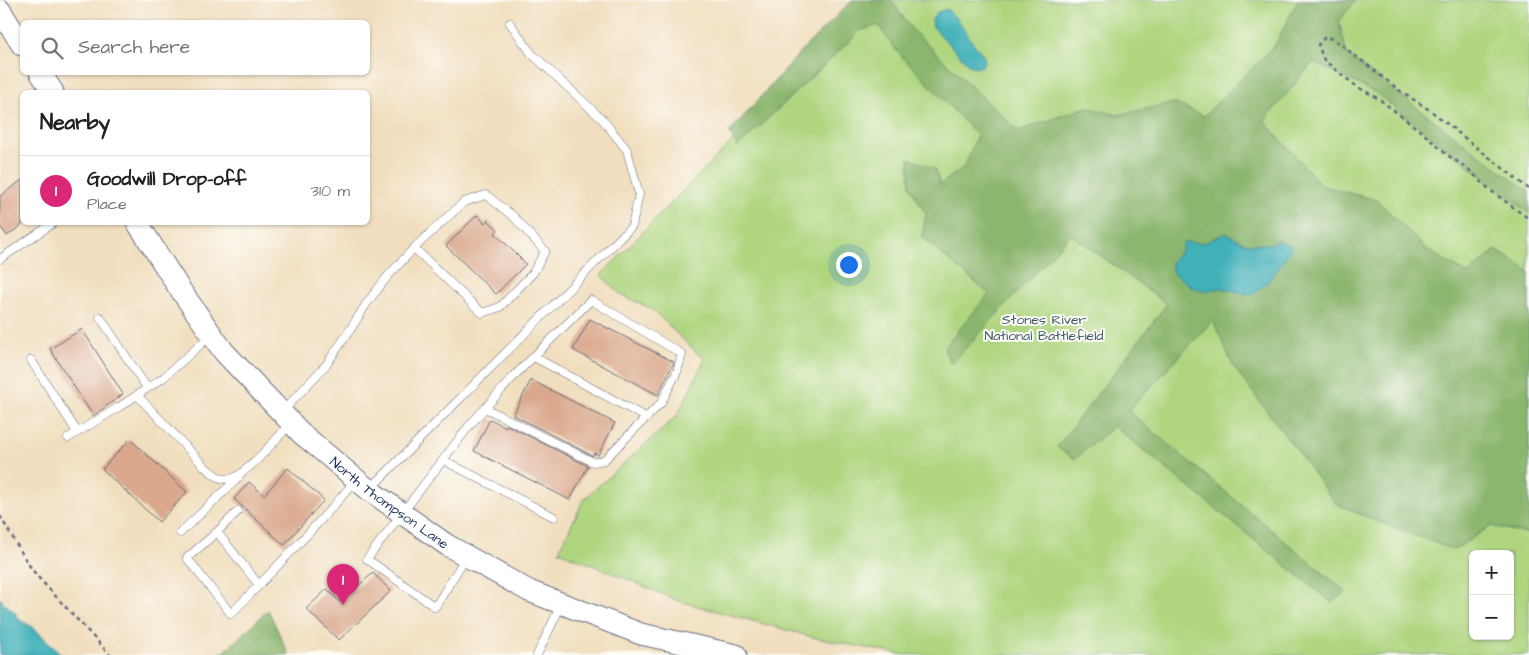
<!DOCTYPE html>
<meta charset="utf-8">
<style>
:root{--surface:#fff;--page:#f6f6f6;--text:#202124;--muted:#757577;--line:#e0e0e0;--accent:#db2777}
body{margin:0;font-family:"Architects Daughter",sans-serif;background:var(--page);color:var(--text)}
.controls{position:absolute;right:15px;bottom:15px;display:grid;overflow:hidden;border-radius:8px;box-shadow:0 1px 4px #0004}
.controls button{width:45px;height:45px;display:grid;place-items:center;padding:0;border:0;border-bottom:1px solid var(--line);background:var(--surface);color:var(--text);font:25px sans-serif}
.you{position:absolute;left:848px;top:264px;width:18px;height:18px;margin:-12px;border:4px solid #fff;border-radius:50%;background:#1a73e8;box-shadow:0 0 0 8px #1a73e833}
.badge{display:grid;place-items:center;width:32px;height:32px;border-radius:50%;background:var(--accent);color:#fff;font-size:16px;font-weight:700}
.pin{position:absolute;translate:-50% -41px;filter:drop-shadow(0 1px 2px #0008)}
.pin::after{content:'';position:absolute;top:26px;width:18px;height:15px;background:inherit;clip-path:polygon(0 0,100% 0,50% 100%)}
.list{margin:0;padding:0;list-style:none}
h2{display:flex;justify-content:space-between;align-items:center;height:65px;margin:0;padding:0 20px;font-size:21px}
h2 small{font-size:16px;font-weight:400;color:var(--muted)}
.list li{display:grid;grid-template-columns:32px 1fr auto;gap:15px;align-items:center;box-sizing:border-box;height:70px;padding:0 20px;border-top:1px solid var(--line)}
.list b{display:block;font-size:19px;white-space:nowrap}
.list p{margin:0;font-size:16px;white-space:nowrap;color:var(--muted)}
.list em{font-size:16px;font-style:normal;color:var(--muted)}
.icon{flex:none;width:28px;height:28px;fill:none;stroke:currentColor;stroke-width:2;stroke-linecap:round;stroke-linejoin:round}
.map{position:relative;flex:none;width:1529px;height:655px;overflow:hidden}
.search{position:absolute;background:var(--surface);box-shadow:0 1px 4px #0004;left:20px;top:20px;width:350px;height:55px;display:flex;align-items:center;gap:12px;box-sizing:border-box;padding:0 18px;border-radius:8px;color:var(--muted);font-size:19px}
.panel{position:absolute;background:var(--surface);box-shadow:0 1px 4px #0004;left:20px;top:90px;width:350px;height:135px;border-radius:8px}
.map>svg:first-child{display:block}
.green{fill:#afd57f;stroke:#65826e;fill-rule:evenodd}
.forest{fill:#8bb66e;stroke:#537266}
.water{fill:#40b0b9;stroke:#2e708c}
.building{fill:#daa88c}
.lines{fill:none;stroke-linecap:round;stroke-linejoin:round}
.service-casing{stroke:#666c80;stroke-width:9}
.secondary-casing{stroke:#666c80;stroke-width:23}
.path{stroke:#666c80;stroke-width:2.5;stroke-dasharray:4 4;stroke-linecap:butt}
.service{stroke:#fff;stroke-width:8}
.secondary{stroke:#fff;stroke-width:21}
.labels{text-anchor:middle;stroke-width:4;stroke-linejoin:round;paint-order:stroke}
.park-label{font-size:14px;fill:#405866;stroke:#fdfcf7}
.street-label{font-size:14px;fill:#1b2f5e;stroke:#fdfcf7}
</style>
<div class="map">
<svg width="1529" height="655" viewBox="0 0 1529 655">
<rect width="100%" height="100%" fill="#fdfcf7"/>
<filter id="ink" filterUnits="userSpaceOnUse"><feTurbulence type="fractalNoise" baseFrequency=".02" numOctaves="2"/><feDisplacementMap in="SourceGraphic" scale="10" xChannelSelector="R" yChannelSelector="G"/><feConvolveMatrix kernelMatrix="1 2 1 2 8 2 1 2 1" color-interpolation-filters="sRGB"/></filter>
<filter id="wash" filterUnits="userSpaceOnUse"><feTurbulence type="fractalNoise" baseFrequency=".0096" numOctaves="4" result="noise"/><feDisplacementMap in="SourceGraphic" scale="20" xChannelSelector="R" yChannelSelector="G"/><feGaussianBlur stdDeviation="1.12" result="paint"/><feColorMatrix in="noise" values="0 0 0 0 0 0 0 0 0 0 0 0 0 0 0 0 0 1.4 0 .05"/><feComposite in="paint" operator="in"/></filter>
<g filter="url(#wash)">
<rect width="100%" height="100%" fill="#f1debe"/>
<path class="green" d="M 870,0 L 1529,0 L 1529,655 L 903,655 L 816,638 L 679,601 L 559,551 L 584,499 L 677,416 L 705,358 L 697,353 L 652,309 L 620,294 L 601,275 ZM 1473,554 L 1510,554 L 1510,636 L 1473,636 Z"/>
<path class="forest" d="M 853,0 L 891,0 L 913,31 L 1018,131 L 1087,107 L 1117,115 L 1174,103 L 1204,116 L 1275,45 L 1298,0 L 1356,0 L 1339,21 L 1347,55 L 1529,192 L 1529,213 L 1376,93 L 1313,62 L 1264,121 L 1322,186 L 1377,200 L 1427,250 L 1468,274 L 1496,250 L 1529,271 L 1529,534 L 1491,526 L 1454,550 L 1371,519 L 1335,503 L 1295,448 L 1233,366 L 1213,320 L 1128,411 L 1346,592 L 1332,603 L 1114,426 L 1075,459 L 1057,447 L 1167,304 L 1071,234 L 951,364 L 944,348 L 989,294 L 922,237 L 926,214 L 910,186 L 909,158 L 935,169 L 940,185 L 965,166 L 977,135 L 897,51 L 878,25 L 860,31 L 738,147 L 729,133 L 805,47 Z
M 268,610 L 289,655 L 216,655 L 224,652 Z"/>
<path class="water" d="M 947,9 C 957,18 963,27 970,39 C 975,46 981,51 985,59 L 982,66 L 977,68 L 968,64 L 933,27 L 932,20 L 937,12 Z
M 1226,233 L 1247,244 L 1272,244 L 1276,240 L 1292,246 C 1280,267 1271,281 1252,295 L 1221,288 L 1205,291 L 1192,287 L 1173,273 L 1171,263 L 1181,251 L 1184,242 L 1204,243 Z
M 0,598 L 4,603 L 15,612 L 21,621 L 33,627 L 62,655 L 0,655 Z"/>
<g id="blocks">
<path class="building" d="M 22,180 L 22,225 L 7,236 L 0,226 L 0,196 Z
M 477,215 L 485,223 L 488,220 L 498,230 L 495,233 L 526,264 L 496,294 L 446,246 Z
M 590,319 L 674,362 L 658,395 L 573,350 Z
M 82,329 L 123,394 L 93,416 L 50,349 Z
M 531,380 L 615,423 L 598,455 L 594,453 L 593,456 L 513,415 Z
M 490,419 L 506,427 L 507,425 L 588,466 L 570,500 L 474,451 Z
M 130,439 L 187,492 L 159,522 L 102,469 Z
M 288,468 L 324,500 L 284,545 L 234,499 L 249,482 L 264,495 Z
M 373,573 L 391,591 L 339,640 L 306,609 L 327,589 L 340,602 Z"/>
</g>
</g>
<g filter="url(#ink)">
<use href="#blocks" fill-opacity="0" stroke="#666c80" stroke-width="1"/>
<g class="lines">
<g class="service-casing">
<path id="service" d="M 0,259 L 55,222
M 100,317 L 147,388
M 534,357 L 647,418
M 31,360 L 77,432
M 137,395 L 205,467 C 212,473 219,480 229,479 C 244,478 278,437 290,424
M 283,411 L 326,365 L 350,330 L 367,303 L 387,277 L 414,248 L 464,202 L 486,195 L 513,216 L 545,251 L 533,273 L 500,307 L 482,313 L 414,248
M 68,438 L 119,407 L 163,378 L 210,336
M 443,460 L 554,517
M 370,489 L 632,226 L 639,194 L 627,150 L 603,120 L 531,53 L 510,23
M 217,532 L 238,511
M 180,533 L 238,478
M 466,557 L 435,607 L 367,559 L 469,426 L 514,376 L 591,300 L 682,354 L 677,372 L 661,403 L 604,460 L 593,462 L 485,408
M 259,585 L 217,532 L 187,558 L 231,614 C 273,570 316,528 355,481
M 537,655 L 561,605"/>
</g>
<g class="secondary-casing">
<g id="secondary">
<path d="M 0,10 L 22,45"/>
<path d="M 40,72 L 53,92"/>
<path id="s1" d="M 137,222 L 179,288 L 224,352 L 302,434 L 369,490 L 447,545 L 529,591 L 641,634 L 736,655"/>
</g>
</g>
<path class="path" d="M 1529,189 L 1431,111 L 1399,90 L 1339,43 L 1326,36 L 1318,45 L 1324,60 L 1337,71 L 1356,86 L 1379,99 L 1423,133 L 1446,154 L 1468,169 L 1490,190 L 1529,219
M 0,516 L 27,562 L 37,576 L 110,655"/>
<use href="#service" class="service"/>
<use href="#secondary" class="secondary"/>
</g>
</g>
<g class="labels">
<g class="park-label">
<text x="1044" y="324">Stones River<tspan x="1044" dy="16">National Battlefield</tspan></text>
</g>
<g class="street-label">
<text dy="5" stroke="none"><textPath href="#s1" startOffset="381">North Thompson Lane</textPath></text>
</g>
</g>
</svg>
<div class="controls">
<button>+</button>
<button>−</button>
</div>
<div class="you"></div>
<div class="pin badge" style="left:343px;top:605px">1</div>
<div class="search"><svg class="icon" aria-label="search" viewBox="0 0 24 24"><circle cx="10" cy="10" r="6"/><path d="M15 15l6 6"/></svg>Search here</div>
<section class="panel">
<h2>Nearby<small></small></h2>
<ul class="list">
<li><span class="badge">1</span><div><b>Goodwill Drop-off</b><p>Place</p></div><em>310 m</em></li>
</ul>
</section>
</div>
